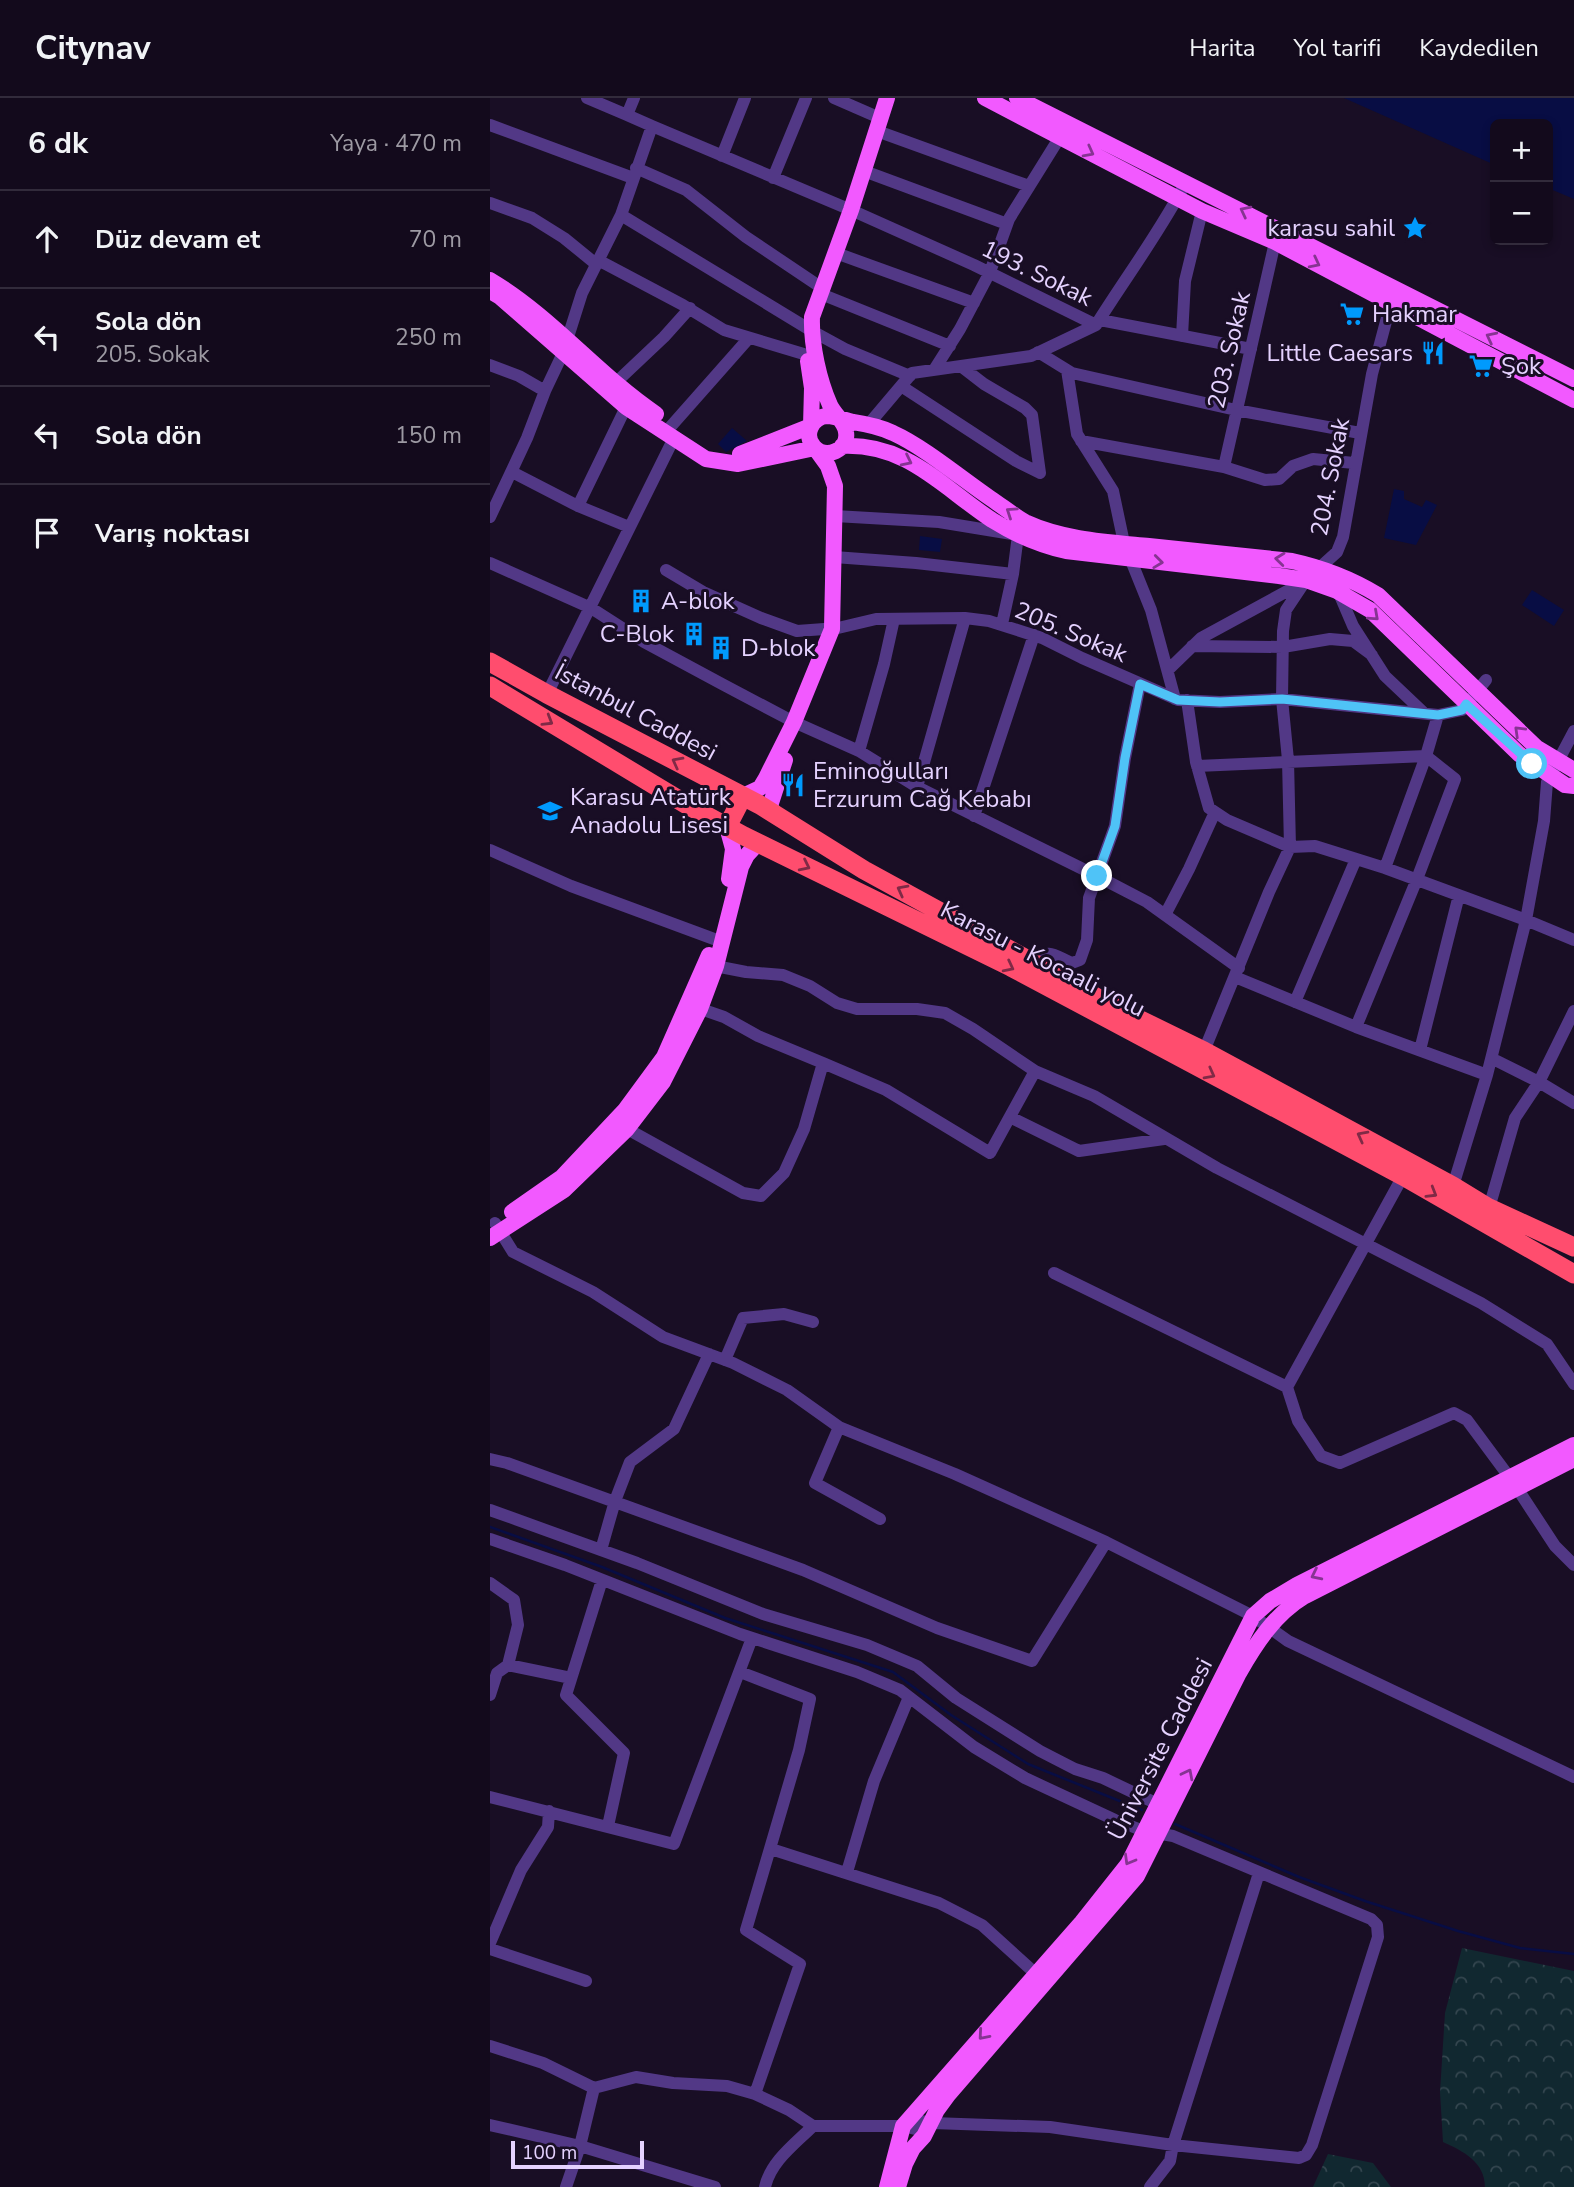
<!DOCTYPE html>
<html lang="tr">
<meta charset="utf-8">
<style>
:root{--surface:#130a1c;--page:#201829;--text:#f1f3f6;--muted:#9d9aa3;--line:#322b3b}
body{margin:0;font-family:"Nunito Sans",sans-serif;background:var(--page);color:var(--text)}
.controls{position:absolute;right:21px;top:21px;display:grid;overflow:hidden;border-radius:10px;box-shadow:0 4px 10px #0003}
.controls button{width:63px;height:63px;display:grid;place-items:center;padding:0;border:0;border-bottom:2px solid var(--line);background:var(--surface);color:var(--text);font:35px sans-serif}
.scale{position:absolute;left:21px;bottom:18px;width:133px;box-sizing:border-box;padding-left:7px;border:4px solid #e5d2ff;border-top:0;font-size:19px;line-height:24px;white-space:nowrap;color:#e5d2ff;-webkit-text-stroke:5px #190e25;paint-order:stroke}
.stop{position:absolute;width:21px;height:21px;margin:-16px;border:5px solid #4fc3f7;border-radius:50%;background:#fff}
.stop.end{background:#4fc3f7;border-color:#fff;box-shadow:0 2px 7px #0008}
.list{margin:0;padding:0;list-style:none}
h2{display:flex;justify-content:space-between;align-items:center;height:91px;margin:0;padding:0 28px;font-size:30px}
h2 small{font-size:23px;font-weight:400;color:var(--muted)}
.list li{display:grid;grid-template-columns:46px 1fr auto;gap:21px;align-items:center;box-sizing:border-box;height:98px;padding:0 28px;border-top:2px solid var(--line)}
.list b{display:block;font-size:26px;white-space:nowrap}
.list p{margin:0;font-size:23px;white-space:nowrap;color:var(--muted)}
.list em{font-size:23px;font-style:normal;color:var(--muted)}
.icon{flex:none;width:38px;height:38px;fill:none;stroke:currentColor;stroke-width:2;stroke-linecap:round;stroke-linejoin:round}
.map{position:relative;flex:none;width:1084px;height:2089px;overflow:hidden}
header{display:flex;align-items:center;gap:42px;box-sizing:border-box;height:98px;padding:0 35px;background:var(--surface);border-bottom:2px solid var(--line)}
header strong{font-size:33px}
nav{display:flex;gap:38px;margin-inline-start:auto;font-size:24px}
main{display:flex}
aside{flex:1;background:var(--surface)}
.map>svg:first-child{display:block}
.forest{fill:url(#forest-crowns)}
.water{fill:#080d44}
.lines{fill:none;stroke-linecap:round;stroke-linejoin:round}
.stream{stroke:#080d44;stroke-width:2.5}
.minor{stroke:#523886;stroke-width:12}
.major{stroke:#f259ff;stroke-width:16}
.highway{stroke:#ff4d6e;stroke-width:19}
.oneway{stroke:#863492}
.oneway2{stroke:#802a46}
.route{stroke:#4fc3f7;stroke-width:9}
.labels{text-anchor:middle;stroke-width:6;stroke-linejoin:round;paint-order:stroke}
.poi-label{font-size:24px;fill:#e5d2ff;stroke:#190e25;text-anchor:start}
.street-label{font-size:24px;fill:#e5d2ff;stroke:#190e25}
</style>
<header>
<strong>Citynav</strong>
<nav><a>Harita</a><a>Yol tarifi</a><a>Kaydedilen</a></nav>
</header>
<main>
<aside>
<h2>6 dk<small>Yaya · 470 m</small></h2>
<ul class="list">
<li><svg class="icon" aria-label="ahead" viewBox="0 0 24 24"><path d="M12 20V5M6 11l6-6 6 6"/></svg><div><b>Düz devam et</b></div><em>70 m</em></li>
<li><svg class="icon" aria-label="left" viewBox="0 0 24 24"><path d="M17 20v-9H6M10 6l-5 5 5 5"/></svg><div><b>Sola dön</b><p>205. Sokak</p></div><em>250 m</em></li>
<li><svg class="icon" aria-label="left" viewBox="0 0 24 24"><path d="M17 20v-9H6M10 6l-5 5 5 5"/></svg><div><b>Sola dön</b></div><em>150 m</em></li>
<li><svg class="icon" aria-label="arrive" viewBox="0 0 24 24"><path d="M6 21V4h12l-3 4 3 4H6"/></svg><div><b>Varış noktası</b></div></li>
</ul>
</aside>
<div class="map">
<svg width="1084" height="2089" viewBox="0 0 1084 2089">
<defs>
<pattern id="forest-crowns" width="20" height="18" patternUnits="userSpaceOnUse" patternTransform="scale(1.75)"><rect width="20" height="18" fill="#112830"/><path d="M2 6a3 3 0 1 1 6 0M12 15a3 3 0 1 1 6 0" fill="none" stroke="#34464f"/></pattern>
</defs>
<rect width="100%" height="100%" fill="#190e25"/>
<path class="forest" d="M 972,1850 L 1084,1873 L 1084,2089 L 995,2089 C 995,2064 973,2053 953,2044 L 950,1994 L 955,1915 Z
M 838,2056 L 883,2065 L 901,2089 L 823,2089 Z"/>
<path class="water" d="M 854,0 L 1084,0 L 1084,101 L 1058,90 L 1058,26 L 1005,26 L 1005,67 Z
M 242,330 L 257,343 L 236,354 L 228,346 Z
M 904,391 L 914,393 L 914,401 L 932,409 L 936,402 L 947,407 L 926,447 L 894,440 Z
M 430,438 L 452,441 L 450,454 L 429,452 Z
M 1042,492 L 1074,512 L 1064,528 L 1032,507 Z"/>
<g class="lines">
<path class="stream" d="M 0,1429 L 112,1469 L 235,1520 L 403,1574 L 461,1617 L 538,1666 L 652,1712
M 685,1726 L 809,1779 L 875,1803 L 968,1833 L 1030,1850 L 1084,1856"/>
<path class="minor" d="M 97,0 L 137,17 L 144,0
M 344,0 L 383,17
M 0,27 L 143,80
M 162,28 L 361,112 L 484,167 L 606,227 C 636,179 670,134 696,84
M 387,33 L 539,88
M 232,58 L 255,0
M 146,70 L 196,92 L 256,139 L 326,186
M 374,73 L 517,126
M 283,80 L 316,0
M 0,105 L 42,120 L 74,140 L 106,166
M 131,117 L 322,233 L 355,251 L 420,278
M 346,155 L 484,205
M 108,162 L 193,207 L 234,232 L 317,257
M 331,196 L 460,248
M 610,222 L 761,251
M 692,238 L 695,183 L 712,113
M 548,254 L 582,275 L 746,312 L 870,335
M 0,267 L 29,278 L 55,293
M 472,269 L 494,286 L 535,310 L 542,317 L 550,375
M 444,272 L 470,231 L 500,174 L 519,121 L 573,34
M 577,272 L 587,336 L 623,393 L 634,445 L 661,512 L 685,601
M 411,288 L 526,363 L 550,375
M 120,290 L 174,239 L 200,210
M 378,327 L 422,275 L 541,258 L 606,227
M 175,335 L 259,240
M 591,343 L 734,369 L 775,382 L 789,381 L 803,368 L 823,361 L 864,365
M 734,369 L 785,144
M 22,374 L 88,408 L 139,429
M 88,408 L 136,309
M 345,418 L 449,424 L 522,436
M 0,419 L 37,340 L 55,293 L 73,255 L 92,195 L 131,117 L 162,28 L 137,17
M 344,459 L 426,465 L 523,476
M 0,465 L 101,510 L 154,544 L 232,586 L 304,624 L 369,653 L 427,689 L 607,778 L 657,804 L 749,870
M 176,472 L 213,494 L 271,520 L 307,533 L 348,530 L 386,521 L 475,520 L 499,523 L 552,540 L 592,560 L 688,602 L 730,604 L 792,601 L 948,617 L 972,612 L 996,582
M 848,493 L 863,528 L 895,578 L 933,614
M 512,526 L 523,476 L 528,437
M 702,548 L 793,549 L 840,541 L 863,543 L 882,557
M 678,572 L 711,540 L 812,485
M 57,596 L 184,340
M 697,602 L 706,664 L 719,710 L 737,722 L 800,749 L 825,748 L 895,770 L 936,658 L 707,668
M 369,653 L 394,566 L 404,521
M 427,689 L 475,520
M 484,718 L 544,537
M 0,752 L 81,788 L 224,841
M 895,770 L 1036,822 L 1084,842
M 675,817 L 699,771 L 725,714
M 543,862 C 560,850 565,858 582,865 L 590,862 L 597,842 L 599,800 L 625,728 L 635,660 L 650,586
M 220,867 L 256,874 L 293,877 L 320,888 L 347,905 L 367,911 L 427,911 L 455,915 L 483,931 L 545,973 L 604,998 L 727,1070 L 991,1205 L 1057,1246 L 1084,1286
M 745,879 L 866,929 L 997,977 L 1036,822 L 1054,723 L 1057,684 L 1084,633
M 805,904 L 866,761
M 1084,913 L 1049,984 L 1084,1005
M 866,929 L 927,781 L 965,681 L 936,658 L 948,617
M 930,952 L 969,797
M 714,953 L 779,794 L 800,749 L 798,662 L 792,601 L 793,533 L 796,512 L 816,482 L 847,454 L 853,439 L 882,276 L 903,197
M 333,965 L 396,992 L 500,1055 L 545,973
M 520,1019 L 589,1053 L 674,1041
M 130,1027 L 253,1095 L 271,1098 L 294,1075 L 314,1031 L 333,965 L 268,938 L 234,919 L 202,908
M 963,1088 L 997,977
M 999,1110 L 1025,1020 L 1049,984 L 1003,961
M 5,1125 L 23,1154 L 103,1194 L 173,1239 L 243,1265 L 297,1292 L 349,1329 L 465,1376 L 616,1444 L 763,1518 L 798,1543 L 1084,1679
M 564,1175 L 797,1289 L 913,1078
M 235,1262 L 253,1220 L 294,1216 L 323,1224
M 797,1289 L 808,1323 L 831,1358 L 850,1365 L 964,1315 L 977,1322 L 1020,1380
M 349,1329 L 325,1385 L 390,1421
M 0,1361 L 17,1365 L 313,1472 L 447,1530 L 542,1563 L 616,1444
M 1027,1390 L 1065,1448 L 1084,1467
M 0,1412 L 147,1465 L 273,1516 L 377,1547 L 427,1568 L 466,1600 L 550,1653 L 585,1671 L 613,1680 L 674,1709
M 0,1441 L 75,1467 L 250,1536 L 367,1574 L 410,1592 L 484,1649 L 535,1680 L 625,1722 L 654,1733 L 683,1738 L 881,1821 L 887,1827 L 888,1839 L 822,2047 L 816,2057 L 809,2060 L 683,2047 L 560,2029 L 442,2025 L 419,2021
M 111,1452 L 125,1403 L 140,1364 L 184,1331 L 219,1256
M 112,1482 L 76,1597 L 134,1655 L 118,1728
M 0,1485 L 24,1502 L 28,1527 L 18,1567
M 250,1574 L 320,1601 L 309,1652 L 256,1832 L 310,1866 L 265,1996
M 0,1597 L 7,1575 L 18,1567 L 81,1580
M 0,1699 L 184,1746 L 262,1540
M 281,1751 L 449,1805 L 492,1827 L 546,1876
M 357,1774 L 384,1683 L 419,1599
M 0,1845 L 31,1772 L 58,1729 L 59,1713
M 0,1851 L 96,1883
M 0,1948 L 53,1965 L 104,1990
M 0,2027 L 90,2048 L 225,2089
M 76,2089 L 90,2048 L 104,1990 L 146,1979 L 183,1985 L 237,1988 L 265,1996 L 299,2012 L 323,2028 L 413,2028 L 437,2034
M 275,2089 C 281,2063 305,2046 323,2028
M 660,2089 L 680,2063 L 683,2047 L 769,1775"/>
<path class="major" d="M 397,0 L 361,112 L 322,219 C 321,247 329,282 340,307 C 344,316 355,324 356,334 C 359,352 336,362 324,349 C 313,337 322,319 337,318 C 345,318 355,322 363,324 C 376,326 391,329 403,335 C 434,349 472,381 500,400 C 512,408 523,417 535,424 C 574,442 617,444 659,448 C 707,453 754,458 802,463 C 834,470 860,480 888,497 L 1047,650 L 1084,672
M 495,0 L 712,113 L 785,144 L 1084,302
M 527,0 L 1084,281
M 0,182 C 62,219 107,276 166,316
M 0,193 L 10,199 L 136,309 L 216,361 L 248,366 L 325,350 L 338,368 L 345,388 L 342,531 L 304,624 L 276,680 L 270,690 L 253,698
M 352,348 C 417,345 452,389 502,422 C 526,437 549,447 576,453 L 789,478 L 816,482 L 847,493 L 880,512 L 1029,656 L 1075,687 L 1084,688
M 250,356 L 321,328 L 322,290 L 318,263
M 284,715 L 280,708 L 295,662
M 237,729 L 243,751 L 239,781
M 22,1114 L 72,1079 L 135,1012 L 174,959 L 219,857
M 0,1140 L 74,1092 L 137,1031 L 173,984 L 210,911 L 226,868 L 251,769 L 257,757 L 268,745
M 397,2089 L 413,2028 L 592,1824 L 638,1766 L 763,1518 L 780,1503 L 807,1487 L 1084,1347
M 408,2089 L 415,2066 L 423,2050 L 434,2038 L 447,2012 L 458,1997 L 647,1778 L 749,1575 C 766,1545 785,1516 815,1498 L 1084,1361"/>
<path class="highway" d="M 0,564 L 57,596 L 270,707 L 374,772 L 626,910 L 714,953 L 963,1088 L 999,1110 L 1084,1149
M 0,588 L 199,708 L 254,738 L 521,869 L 913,1078 L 1084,1176
M 237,729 L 253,698"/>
</g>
<defs><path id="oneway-chevron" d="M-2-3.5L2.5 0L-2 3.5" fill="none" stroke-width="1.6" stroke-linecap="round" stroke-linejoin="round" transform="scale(1.75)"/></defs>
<g class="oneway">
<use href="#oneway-chevron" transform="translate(599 54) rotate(28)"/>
<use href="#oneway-chevron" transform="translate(755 113) rotate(-153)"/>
<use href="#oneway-chevron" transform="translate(825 165) rotate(27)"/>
<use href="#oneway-chevron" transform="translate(1001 239) rotate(-153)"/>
<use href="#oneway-chevron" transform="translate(417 363) rotate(26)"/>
<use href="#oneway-chevron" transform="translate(521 414) rotate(-146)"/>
<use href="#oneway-chevron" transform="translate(790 461) rotate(-174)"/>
<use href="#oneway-chevron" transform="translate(668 464) rotate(7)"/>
<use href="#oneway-chevron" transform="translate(884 518) rotate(42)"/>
<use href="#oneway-chevron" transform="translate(1029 633) rotate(-136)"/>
<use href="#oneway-chevron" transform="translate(826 1477) rotate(154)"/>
<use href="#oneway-chevron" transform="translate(698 1676) rotate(-63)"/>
<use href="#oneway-chevron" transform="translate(639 1762) rotate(120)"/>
<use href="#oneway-chevron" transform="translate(493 1937) rotate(131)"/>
</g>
<g class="oneway2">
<use href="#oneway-chevron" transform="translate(58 623) rotate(31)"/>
<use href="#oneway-chevron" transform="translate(187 664) rotate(-152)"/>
<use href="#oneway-chevron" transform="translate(315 768) rotate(26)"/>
<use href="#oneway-chevron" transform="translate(412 792) rotate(-152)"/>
<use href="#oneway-chevron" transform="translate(519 869) rotate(27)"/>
<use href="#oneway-chevron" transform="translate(720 976) rotate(28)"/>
<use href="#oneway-chevron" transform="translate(872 1038) rotate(-152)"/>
<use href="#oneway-chevron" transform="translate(942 1095) rotate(31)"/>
</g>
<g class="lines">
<path class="route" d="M 607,778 L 625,728 L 635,660 L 650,586 L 688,602 L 730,604 L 792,601 L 948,617 L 972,612 L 976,606 L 1042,666"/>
</g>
<defs>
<g id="sight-bare" transform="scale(1.89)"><path d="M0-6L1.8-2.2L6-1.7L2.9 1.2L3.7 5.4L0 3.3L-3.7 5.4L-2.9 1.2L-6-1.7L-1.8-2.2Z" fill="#009afd" stroke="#190e25" stroke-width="2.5" paint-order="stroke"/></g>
<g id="supermarket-bare" transform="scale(1.89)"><path d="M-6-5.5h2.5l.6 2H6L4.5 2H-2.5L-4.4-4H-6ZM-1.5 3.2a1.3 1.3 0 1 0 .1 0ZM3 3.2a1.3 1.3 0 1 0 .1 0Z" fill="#009afd" stroke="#190e25" stroke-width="2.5" paint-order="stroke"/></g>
<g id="restaurant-bare" transform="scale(1.89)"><path d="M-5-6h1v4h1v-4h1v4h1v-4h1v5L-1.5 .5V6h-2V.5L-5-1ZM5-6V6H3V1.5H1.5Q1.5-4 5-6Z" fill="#009afd" stroke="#190e25" stroke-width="2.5" paint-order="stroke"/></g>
<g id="building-bare" transform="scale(1.89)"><path d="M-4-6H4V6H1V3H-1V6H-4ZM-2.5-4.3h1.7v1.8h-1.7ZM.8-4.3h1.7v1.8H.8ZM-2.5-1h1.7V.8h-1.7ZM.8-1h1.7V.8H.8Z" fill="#009afd" stroke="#190e25" stroke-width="2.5" paint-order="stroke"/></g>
<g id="school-bare" transform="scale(1.89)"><path d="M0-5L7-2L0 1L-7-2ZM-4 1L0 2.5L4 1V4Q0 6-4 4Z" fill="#009afd" stroke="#190e25" stroke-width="2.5" paint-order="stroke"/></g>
</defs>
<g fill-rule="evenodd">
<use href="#sight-bare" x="925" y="130"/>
<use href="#supermarket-bare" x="862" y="216"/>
<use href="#restaurant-bare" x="943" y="255"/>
<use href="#supermarket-bare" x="991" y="268"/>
<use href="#building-bare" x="151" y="503"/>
<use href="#building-bare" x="204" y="536"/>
<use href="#building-bare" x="231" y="550"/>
<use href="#restaurant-bare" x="303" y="687"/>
<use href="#school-bare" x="60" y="713"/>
</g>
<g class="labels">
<g class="poi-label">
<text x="905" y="138" text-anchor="end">karasu sahil</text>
<text x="882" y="224">Hakmar</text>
<text x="923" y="263" text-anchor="end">Little Caesars</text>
<text x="1011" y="276">Şok</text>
<text x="171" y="511">A-blok</text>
<text x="184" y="544" text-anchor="end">C-Blok</text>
<text x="251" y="558">D-blok</text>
<text x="323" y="681">Eminoğulları<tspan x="323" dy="28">Erzurum Cağ Kebabı</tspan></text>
<text x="80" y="707">Karasu Atatürk<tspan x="80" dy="28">Anadolu Lisesi</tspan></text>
</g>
<g class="street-label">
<text transform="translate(547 175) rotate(26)" y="8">193. Sokak</text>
<text transform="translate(739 252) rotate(-77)" y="8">203. Sokak</text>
<text transform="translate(840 379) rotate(-79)" y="8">204. Sokak</text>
<text transform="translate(581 534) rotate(23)" y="8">205. Sokak</text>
<text transform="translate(146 614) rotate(28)" y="8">İstanbul Caddesi</text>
<text transform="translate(553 861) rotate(27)" y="8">Karasu - Kocaali yolu</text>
<text transform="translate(670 1651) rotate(-63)" y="8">Üniversite Caddesi</text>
</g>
</g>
</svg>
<div class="controls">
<button>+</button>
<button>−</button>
</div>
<div class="scale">100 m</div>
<div class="stop" style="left:1042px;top:666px"></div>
<div class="stop end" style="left:607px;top:778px"></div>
</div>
</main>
